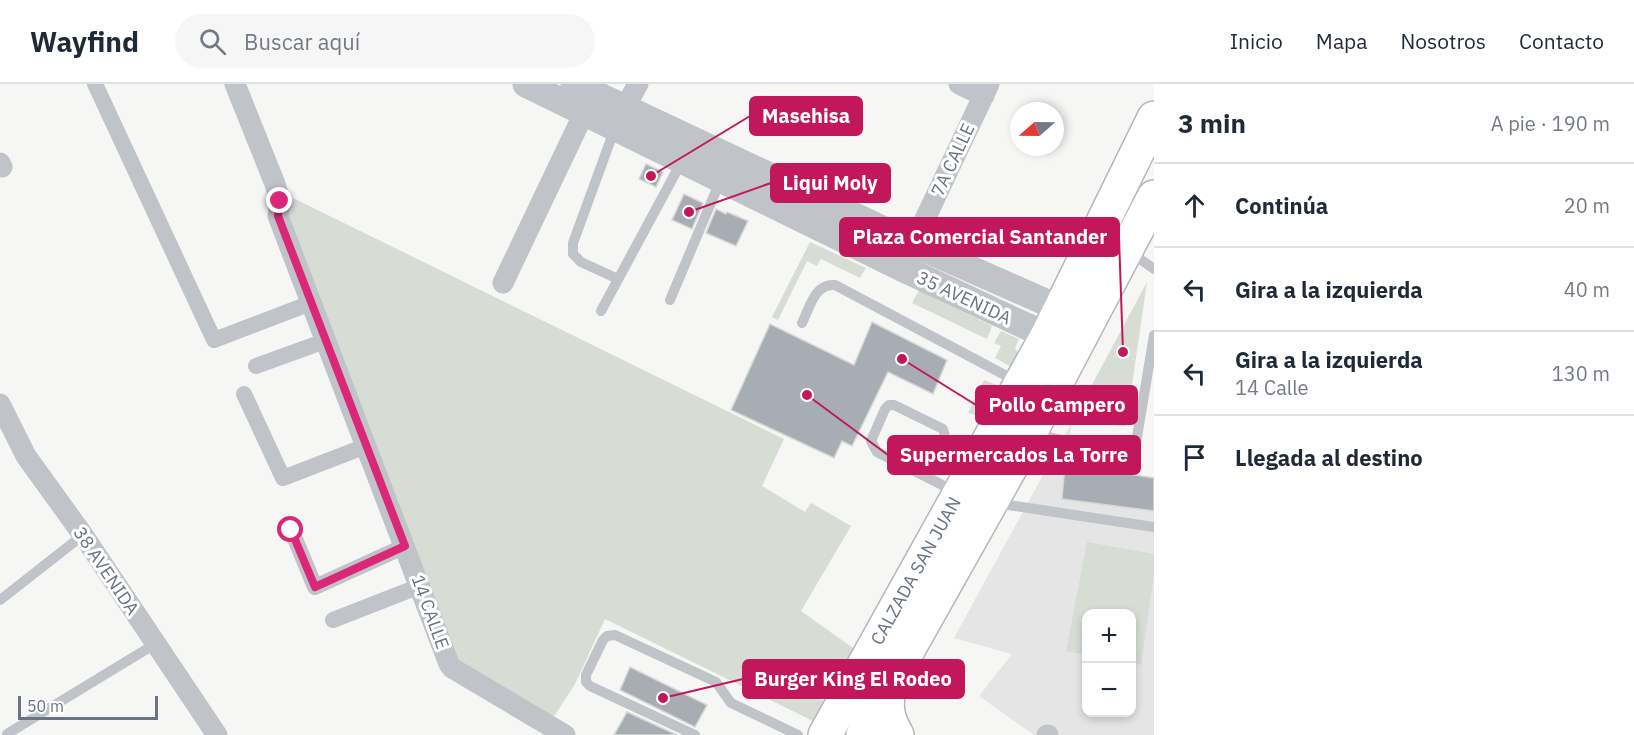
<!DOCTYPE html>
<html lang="es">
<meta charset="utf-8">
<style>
:root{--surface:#fff;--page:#f6f6f7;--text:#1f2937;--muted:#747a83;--line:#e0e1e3}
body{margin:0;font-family:"IBM Plex Sans",sans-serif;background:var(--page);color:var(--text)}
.controls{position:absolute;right:18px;bottom:18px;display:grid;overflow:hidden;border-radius:12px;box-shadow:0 3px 9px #0003}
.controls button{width:54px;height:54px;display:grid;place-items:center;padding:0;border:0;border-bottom:2px solid var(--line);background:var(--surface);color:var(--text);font:30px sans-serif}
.compass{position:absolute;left:1010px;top:18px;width:54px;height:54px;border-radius:50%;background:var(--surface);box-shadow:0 3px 9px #0003;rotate:250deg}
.scale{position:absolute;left:18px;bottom:15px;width:140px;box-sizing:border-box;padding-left:6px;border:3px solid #697381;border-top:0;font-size:16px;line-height:21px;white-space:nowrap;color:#697381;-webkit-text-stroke:4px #fff;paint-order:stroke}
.stop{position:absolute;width:18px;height:18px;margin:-14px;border:4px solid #db2777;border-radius:50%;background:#fff}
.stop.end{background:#db2777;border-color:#fff;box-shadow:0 2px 6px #0008}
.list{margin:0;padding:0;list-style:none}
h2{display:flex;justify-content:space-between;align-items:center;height:78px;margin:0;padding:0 24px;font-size:26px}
h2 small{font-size:20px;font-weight:400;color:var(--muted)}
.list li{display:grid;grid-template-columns:39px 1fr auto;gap:18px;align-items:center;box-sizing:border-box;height:84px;padding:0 24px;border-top:2px solid var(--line)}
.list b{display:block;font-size:22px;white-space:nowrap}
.list p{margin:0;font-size:20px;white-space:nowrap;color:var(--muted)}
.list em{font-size:20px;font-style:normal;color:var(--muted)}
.icon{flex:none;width:33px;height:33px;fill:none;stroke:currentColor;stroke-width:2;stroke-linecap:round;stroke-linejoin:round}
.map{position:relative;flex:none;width:1154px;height:651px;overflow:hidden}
header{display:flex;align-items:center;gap:36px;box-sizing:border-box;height:84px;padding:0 30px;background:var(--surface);border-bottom:2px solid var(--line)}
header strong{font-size:28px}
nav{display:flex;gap:33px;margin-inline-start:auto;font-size:21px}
.search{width:420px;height:54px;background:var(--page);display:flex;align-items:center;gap:15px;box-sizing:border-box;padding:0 21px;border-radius:33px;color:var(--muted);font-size:22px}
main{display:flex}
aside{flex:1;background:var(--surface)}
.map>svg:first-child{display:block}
.built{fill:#e4e5e4;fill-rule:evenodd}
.green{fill:#d7dcd5}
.building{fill:#a8adb3;stroke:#d7d8d6;stroke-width:1.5}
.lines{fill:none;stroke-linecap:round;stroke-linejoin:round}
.primary-casing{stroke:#b4b7bb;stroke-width:36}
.service{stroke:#c0c3c7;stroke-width:10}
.pedestrian{stroke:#c0c3c7;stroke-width:16}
.minor{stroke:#c0c3c7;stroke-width:21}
.tertiary{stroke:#c0c3c7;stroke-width:27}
.primary{stroke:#fff;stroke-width:33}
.route{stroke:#db2777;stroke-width:8}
.labels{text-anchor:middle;stroke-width:6;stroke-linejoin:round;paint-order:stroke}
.street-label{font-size:18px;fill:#697381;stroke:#fff}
.leader{fill:none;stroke:#c2185b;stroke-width:2}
.callout-dot{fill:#c2185b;stroke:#fff;stroke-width:2}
.callout{fill:#c2185b;stroke:#c2185b;stroke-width:2}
.callout-label{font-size:20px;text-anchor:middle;font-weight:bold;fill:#fff}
</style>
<header>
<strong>Wayfind</strong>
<div class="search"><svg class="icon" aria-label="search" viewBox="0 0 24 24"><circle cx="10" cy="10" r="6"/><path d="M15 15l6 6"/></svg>Buscar aquí</div>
<nav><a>Inicio</a><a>Mapa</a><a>Nosotros</a><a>Contacto</a></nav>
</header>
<main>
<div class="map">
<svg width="1154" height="651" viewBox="0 0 1154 651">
<rect width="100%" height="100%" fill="#f6f6f4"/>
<path class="built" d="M 1072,338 L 1066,380 L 1154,394 L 1154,651 L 1034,651 L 979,612 L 1012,570 L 954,554 ZM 1086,530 L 1132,530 L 1132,628 L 1086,628 Z"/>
<path class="green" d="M 293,114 L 784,355 L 762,402 L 805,428 L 811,419 L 851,442 L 801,527 L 860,569 L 845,594 L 825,584 L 819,598 L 790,580 L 784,590 L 830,622 L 819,640 L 605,535 L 575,600 L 553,634 L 458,576 L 285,135 Z
M 810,158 L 866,184 L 860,194 L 821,175 L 817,182 L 807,177 L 778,236 L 772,233 Z
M 1147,198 L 1126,342 L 1072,338 Z
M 919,206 L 992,242 L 987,255 L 912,219 Z
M 1001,247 L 1019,255 L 1015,264 L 1019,270 L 1013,284 L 995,274 L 1001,262 L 994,259 Z
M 984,296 L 997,301 L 979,332 L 968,329 Z
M 1087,458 L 1154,470 L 1154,490 L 1141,581 L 1132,579 L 1132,530 L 1086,530 L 1086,571 L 1066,567 Z"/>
<path class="building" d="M 646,80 L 663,88 L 656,103 L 639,95 Z
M 684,110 L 703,119 L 692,145 L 672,136 Z
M 716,125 L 726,130 L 727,128 L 748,137 L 736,162 L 706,149 Z
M 872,238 L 947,276 L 933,310 L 888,288 L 852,362 L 842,357 L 834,374 L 731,326 L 770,240 L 854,281 Z
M 1065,380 L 1154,394 L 1154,427 L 1062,415 Z
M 630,583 L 707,621 L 695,643 L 620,606 Z
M 627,628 L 677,651 L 614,651 Z"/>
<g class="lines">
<g class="primary-casing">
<path id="primary" d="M 889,601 C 886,623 886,632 897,651
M 825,651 L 1047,252 L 1154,34
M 863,651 L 889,600 L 1030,349 L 1154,113"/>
</g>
<path class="service" d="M 615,44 L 573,159 L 573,170 L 581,178 L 618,195
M 1130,168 L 1154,185
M 670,216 L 721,95
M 601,227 L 682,77
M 802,239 C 810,223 815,199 835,201 L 1018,298
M 1033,350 L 1122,368 L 1131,367 L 1136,359 L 1154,251
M 929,394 L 946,356 L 943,345 L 894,321 L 889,321 L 885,325 L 871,357 L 877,368 L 956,408
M 995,419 L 1154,443
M 0,516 L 83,451
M 7,650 L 155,560
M 695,651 L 590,602 L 586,598 L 586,591 L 603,556 L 607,552 L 615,551 L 716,598 L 731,619 L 798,651"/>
<path class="pedestrian" d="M 95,0 L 214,256 L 311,219
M 256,282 L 325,257
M 244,310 L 283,394 L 366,362
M 291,445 L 315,503 L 405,462
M 333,536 L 420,502"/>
<path class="minor" d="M 235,0 L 275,100 L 280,117 L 278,132 L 449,580 L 452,584 L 565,651
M 959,0 L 984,12
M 618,36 L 638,0
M 0,79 L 2,83
M 907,173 L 989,0
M 503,199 L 584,29
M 0,320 L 26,372 L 83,451 L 217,651
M 1047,651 L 1048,651"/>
<path class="tertiary" d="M 526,0 L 902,184 L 1047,252
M 574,0 L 914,160 L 1061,225"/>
<use href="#primary" class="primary"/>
</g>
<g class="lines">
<path class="route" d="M 280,117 L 278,132 L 405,462 L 315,503 L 291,446"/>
</g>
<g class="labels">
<g class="street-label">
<text transform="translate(953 76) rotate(-65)" y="6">7A CALLE</text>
<text transform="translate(964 214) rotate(25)" y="6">35 AVENIDA</text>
<text transform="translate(106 487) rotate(56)" y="6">38 AVENIDA</text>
<text transform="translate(916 487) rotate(-61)" y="6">CALZADA SAN JUAN</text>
<text transform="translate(430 528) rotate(70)" y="6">14 CALLE</text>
</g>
</g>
<path class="leader" d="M651 92L750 32M689 128L771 99M1123 268L1119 153M902 275L976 321M807 311L888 371M663 614L743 595"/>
<g class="callout-dot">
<circle cx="651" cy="92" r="6"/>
<circle cx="689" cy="128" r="6"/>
<circle cx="1123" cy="268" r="6"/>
<circle cx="902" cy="275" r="6"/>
<circle cx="807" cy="311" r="6"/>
<circle cx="663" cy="614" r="6"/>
</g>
<g class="callout">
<rect x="750" y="13" width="112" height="38" rx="6"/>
<rect x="771" y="80" width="119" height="38" rx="6"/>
<rect x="840" y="134" width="279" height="38" rx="6"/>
<rect x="976" y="302" width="161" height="38" rx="6"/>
<rect x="888" y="352" width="252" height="38" rx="6"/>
<rect x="743" y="576" width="221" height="38" rx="6"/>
</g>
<g class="callout-label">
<text x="806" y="39">Masehisa</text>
<text x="830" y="106">Liqui Moly</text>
<text x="980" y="160">Plaza Comercial Santander</text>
<text x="1057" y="328">Pollo Campero</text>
<text x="1014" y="378">Supermercados La Torre</text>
<text x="853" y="602">Burger King El Rodeo</text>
</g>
</svg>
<div class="controls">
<button>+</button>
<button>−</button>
</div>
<svg class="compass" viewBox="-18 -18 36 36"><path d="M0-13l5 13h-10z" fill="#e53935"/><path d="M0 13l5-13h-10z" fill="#747a83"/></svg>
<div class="scale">50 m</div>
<div class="stop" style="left:291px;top:446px"></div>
<div class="stop end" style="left:280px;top:117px"></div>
</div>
<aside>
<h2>3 min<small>A pie · 190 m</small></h2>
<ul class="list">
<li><svg class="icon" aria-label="ahead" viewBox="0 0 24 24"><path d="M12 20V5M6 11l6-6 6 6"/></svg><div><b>Continúa</b></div><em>20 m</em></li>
<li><svg class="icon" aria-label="left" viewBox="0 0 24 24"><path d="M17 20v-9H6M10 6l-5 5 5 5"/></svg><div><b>Gira a la izquierda</b></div><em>40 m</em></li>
<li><svg class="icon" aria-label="left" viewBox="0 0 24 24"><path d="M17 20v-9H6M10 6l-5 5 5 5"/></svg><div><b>Gira a la izquierda</b><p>14 Calle</p></div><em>130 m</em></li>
<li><svg class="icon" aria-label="arrive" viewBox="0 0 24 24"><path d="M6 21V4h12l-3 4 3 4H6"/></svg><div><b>Llegada al destino</b></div></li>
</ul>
</aside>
</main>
